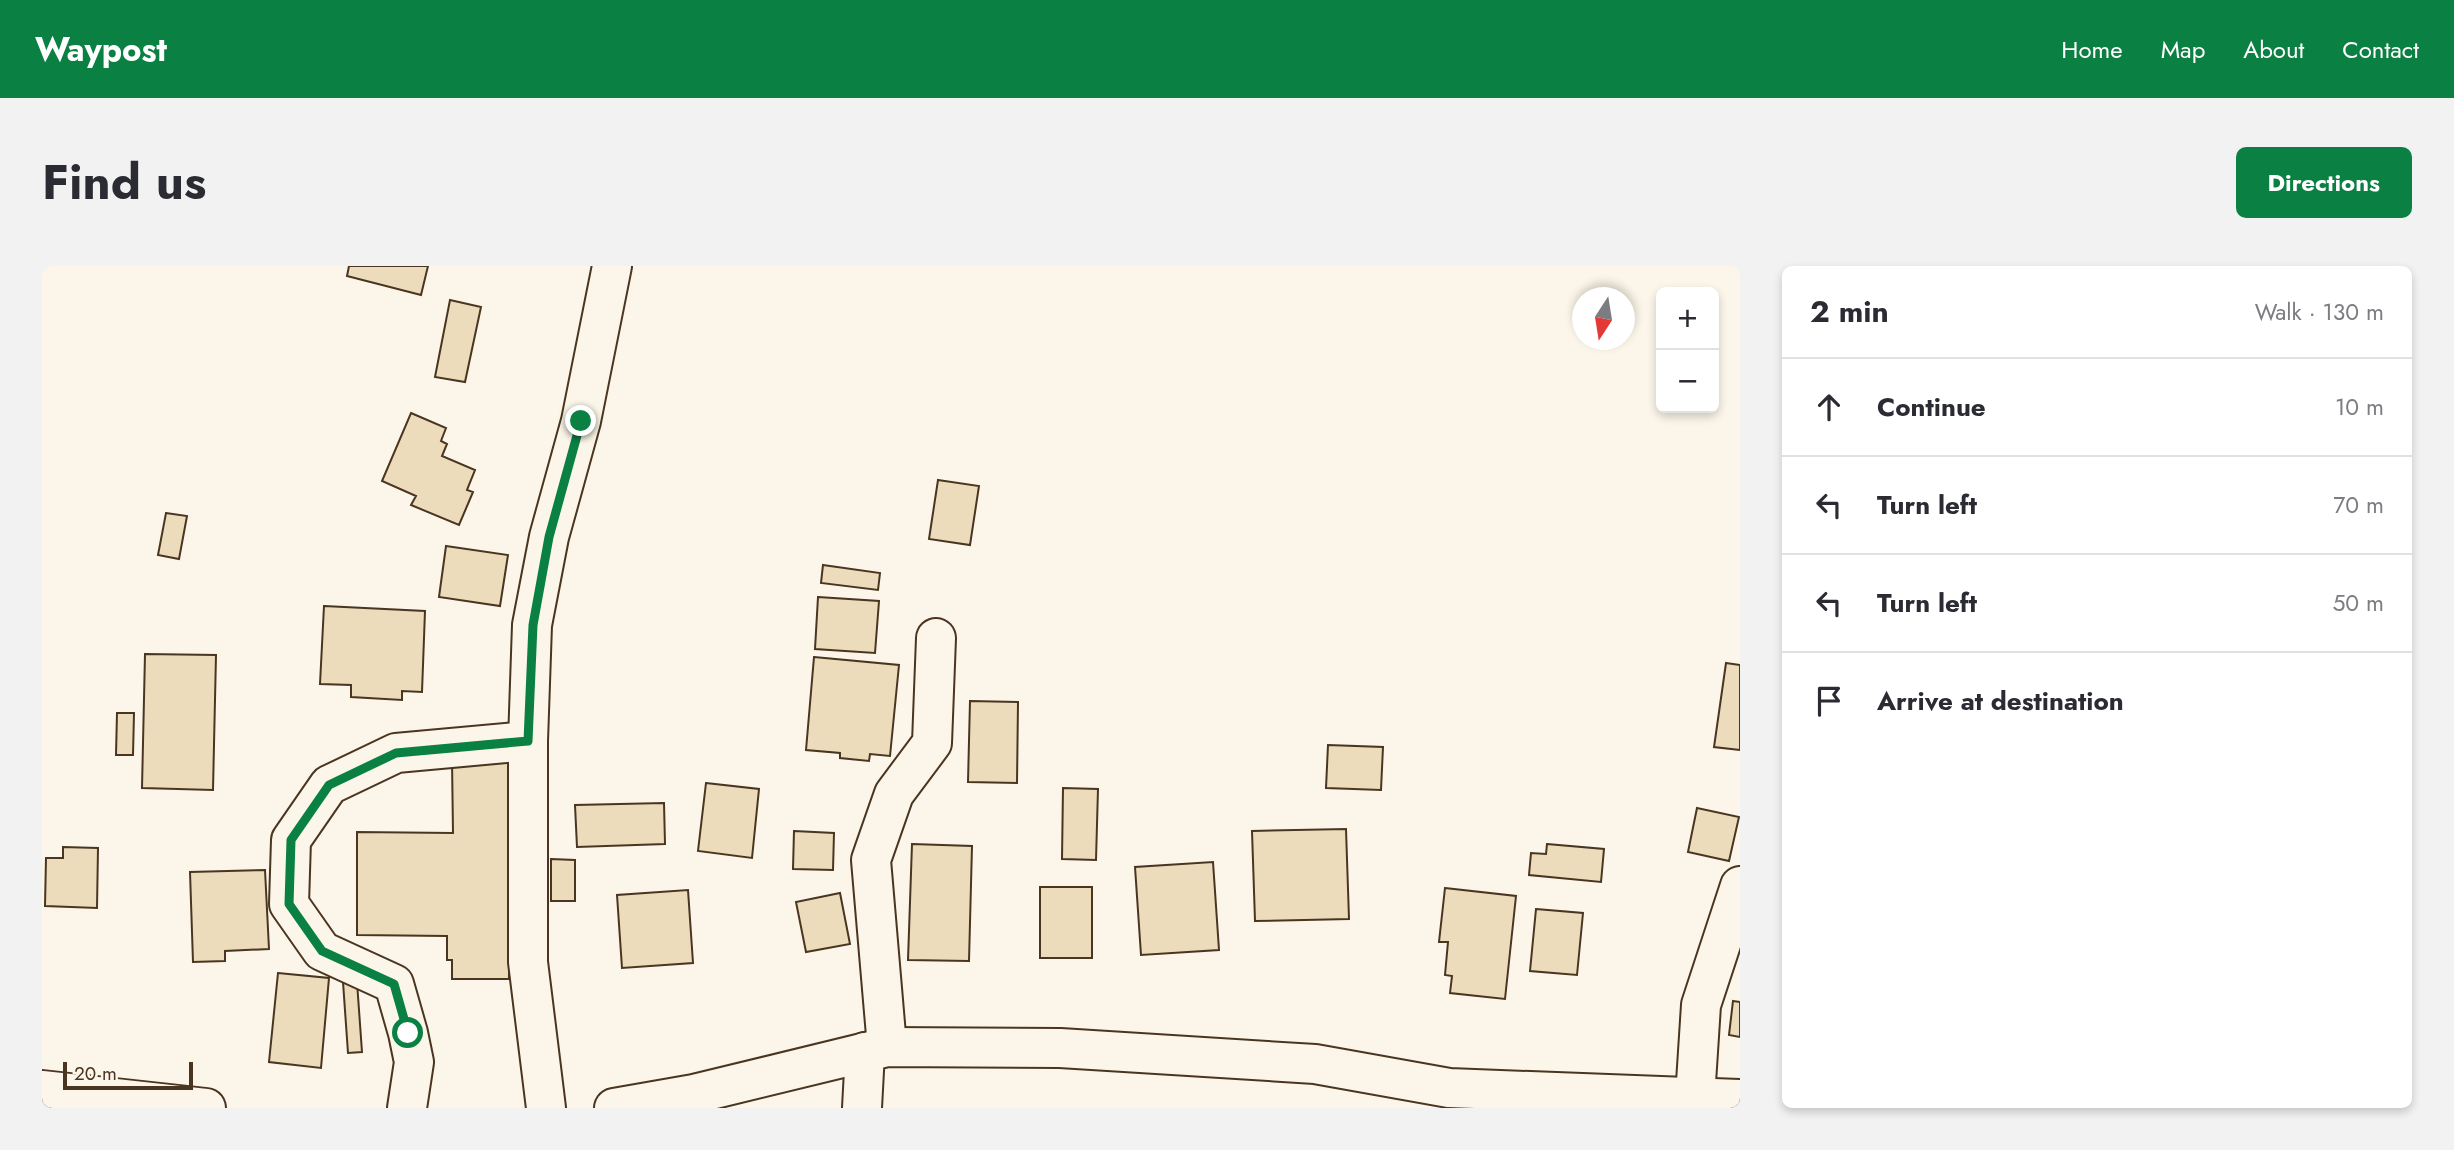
<!DOCTYPE html>
<meta charset="utf-8">
<style>
:root{--surface:#fff;--page:#f2f2f3;--text:#2b2b33;--muted:#7c7c81;--line:#e1e1e2;--accent:#0b8043}
body{margin:0;font-family:Jost,sans-serif;background:var(--page);color:var(--text)}
.controls{position:absolute;right:21px;top:21px;display:grid;overflow:hidden;border-radius:10px;box-shadow:0 4px 10px #0003}
.controls button{width:63px;height:63px;display:grid;place-items:center;padding:0;border:0;border-bottom:2px solid var(--line);background:var(--surface);color:var(--text);font:35px sans-serif}
.compass{position:absolute;left:1530px;top:21px;width:63px;height:63px;border-radius:50%;background:var(--surface);box-shadow:0 4px 10px #0003;rotate:192deg}
.scale{position:absolute;left:21px;bottom:18px;width:130px;box-sizing:border-box;padding-left:7px;border:4px solid #4a3520;border-top:0;font-size:19px;line-height:24px;white-space:nowrap;color:#4a3520;-webkit-text-stroke:5px #fbf6e9;paint-order:stroke}
.stop{position:absolute;width:21px;height:21px;margin:-16px;border:5px solid #0b8043;border-radius:50%;background:#fff}
.stop.end{background:#0b8043;border-color:#fff;box-shadow:0 2px 7px #0008}
.list{margin:0;padding:0;list-style:none}
h2{display:flex;justify-content:space-between;align-items:center;height:91px;margin:0;padding:0 28px;font-size:30px}
h2 small{font-size:23px;font-weight:400;color:var(--muted)}
.list li{display:grid;grid-template-columns:46px 1fr auto;gap:21px;align-items:center;box-sizing:border-box;height:98px;padding:0 28px;border-top:2px solid var(--line)}
.list b{display:block;font-size:26px;white-space:nowrap}
.list em{font-size:23px;font-style:normal;color:var(--muted)}
.icon{flex:none;width:38px;height:38px;fill:none;stroke:currentColor;stroke-width:2;stroke-linecap:round;stroke-linejoin:round}
.map{position:relative;flex:none;width:1698px;height:842px;overflow:hidden;border-radius:10px}
header{display:flex;align-items:center;gap:42px;box-sizing:border-box;height:98px;padding:0 35px;background:var(--accent);color:#fff}
header strong{font-size:33px}
nav{display:flex;gap:38px;margin-inline-start:auto;font-size:24px}
.intro{display:flex;align-items:center;justify-content:space-between;box-sizing:border-box;height:168px;padding:0 42px}
h1{margin:0;font-size:49px}
.button{padding:18px 32px;border-radius:10px;background:var(--accent);color:#fff;font-size:24px;font-weight:700}
main{display:flex;gap:42px;padding:0 42px}
aside{flex:1;background:var(--surface);border-radius:10px;box-shadow:0 4px 10px #0003}
.map>svg:first-child{display:block}
.building{fill:#ecdcbc;stroke:#4a3520;stroke-width:2}
.lines{fill:none;stroke-linecap:round;stroke-linejoin:round}
.street-casing{stroke:#4a3520;stroke-width:42}
.secondary-casing{stroke:#4a3520;stroke-width:42}
.street{stroke:#fbf6e9;stroke-width:38}
.secondary{stroke:#fbf6e9;stroke-width:38}
.route{stroke:#0b8043;stroke-width:9}
</style>
<header>
<strong>Waypost</strong>
<nav><a>Home</a><a>Map</a><a>About</a><a>Contact</a></nav>
</header>
<div class="intro"><h1>Find us</h1><a class="button">Directions</a></div>
<main>
<div class="map">
<svg width="1698" height="842" viewBox="0 0 1698 842">
<rect width="100%" height="100%" fill="#fbf6e9"/>
<path class="building" d="M 307,0 L 386,0 L 379,29 L 305,10 Z
M 408,34 L 439,41 L 423,116 L 393,111 Z
M 369,147 L 404,162 L 399,175 L 405,178 L 400,190 L 433,204 L 425,224 L 431,226 L 417,259 L 369,239 L 374,230 L 340,215 Z
M 896,214 L 937,220 L 928,279 L 887,273 Z
M 124,247 L 145,250 L 137,293 L 116,289 Z
M 404,280 L 466,289 L 458,340 L 397,331 Z
M 781,299 L 838,307 L 836,324 L 779,317 Z
M 776,331 L 837,335 L 833,387 L 773,383 Z
M 282,340 L 383,345 L 380,426 L 360,425 L 360,434 L 309,431 L 309,419 L 278,418 Z
M 103,388 L 174,389 L 171,524 L 100,522 Z
M 772,391 L 857,399 L 848,490 L 828,488 L 827,495 L 798,492 L 798,487 L 764,484 Z
M 1684,397 L 1698,399 L 1698,484 L 1672,481 Z
M 928,435 L 976,436 L 975,517 L 926,516 Z
M 75,447 L 92,447 L 91,489 L 74,489 Z
M 1286,479 L 1341,481 L 1339,524 L 1284,522 Z
M 410,494 L 468,494 L 467,713 L 410,713 L 410,694 L 405,694 L 405,670 L 315,669 L 315,566 L 411,567 Z
M 664,517 L 717,523 L 710,592 L 656,585 Z
M 1021,522 L 1056,523 L 1054,594 L 1020,593 Z
M 622,537 L 623,578 L 535,581 L 533,539 Z
M 1655,542 L 1697,551 L 1687,595 L 1646,586 Z
M 1304,563 L 1307,653 L 1213,655 L 1210,565 Z
M 752,565 L 792,567 L 791,604 L 751,603 Z
M 870,578 L 930,580 L 927,695 L 866,694 Z
M 1505,578 L 1562,583 L 1559,616 L 1487,609 L 1489,587 L 1504,588 Z
M 21,581 L 56,582 L 55,642 L 3,640 L 4,592 L 21,592 Z
M 509,593 L 533,594 L 533,635 L 509,635 Z
M 1171,596 L 1177,684 L 1099,689 L 1093,601 Z
M 223,604 L 227,683 L 183,685 L 183,695 L 151,696 L 148,606 Z
M 998,621 L 1050,621 L 1050,692 L 998,692 Z
M 1403,622 L 1474,630 L 1463,733 L 1408,727 L 1410,710 L 1403,709 L 1406,676 L 1397,676 Z
M 646,624 L 651,697 L 580,702 L 575,629 Z
M 798,627 L 808,678 L 764,686 L 754,636 Z
M 1494,643 L 1541,647 L 1535,709 L 1488,705 Z
M 236,707 L 287,712 L 279,802 L 227,796 Z
M 301,716 L 315,716 L 320,786 L 306,787 Z
M 1691,735 L 1698,736 L 1698,771 L 1687,769 Z"/>
<g class="lines">
<g class="street-casing">
<path id="street" d="M 845,781 L 829,594 L 852,528 L 890,477 L 894,372
M 1653,832 L 1659,739 L 1698,620
M 365,842 L 372,796 L 366,767 L 352,718 L 280,685 L 247,638 L 249,574 L 287,519 L 354,487 L 486,475
M 820,842 L 823,786"/>
</g>
<g class="secondary-casing">
<path id="secondary" d="M 0,824 L 164,842
M 504,842 L 486,696 L 486,475 L 490,359 L 507,271 L 539,155 L 570,0
M 572,842 L 652,828 L 845,781 L 1018,782 L 1273,798 L 1407,822 L 1698,833"/>
</g>
<use href="#street" class="street"/>
<use href="#secondary" class="secondary"/>
</g>
<g class="lines">
<path class="route" d="M 366,767 L 352,718 L 280,685 L 247,638 L 249,574 L 287,519 L 354,487 L 486,475 L 491,359 L 507,271 L 539,155"/>
</g>
</svg>
<div class="controls">
<button>+</button>
<button>−</button>
</div>
<svg class="compass" viewBox="-18 -18 36 36"><path d="M0-13l5 13h-10z" fill="#e53935"/><path d="M0 13l5-13h-10z" fill="#7c7c81"/></svg>
<div class="scale">20 m</div>
<div class="stop" style="left:366px;top:767px"></div>
<div class="stop end" style="left:539px;top:155px"></div>
</div>
<aside>
<h2>2 min<small>Walk · 130 m</small></h2>
<ul class="list">
<li><svg class="icon" aria-label="ahead" viewBox="0 0 24 24"><path d="M12 20V5M6 11l6-6 6 6"/></svg><div><b>Continue</b></div><em>10 m</em></li>
<li><svg class="icon" aria-label="left" viewBox="0 0 24 24"><path d="M17 20v-9H6M10 6l-5 5 5 5"/></svg><div><b>Turn left</b></div><em>70 m</em></li>
<li><svg class="icon" aria-label="left" viewBox="0 0 24 24"><path d="M17 20v-9H6M10 6l-5 5 5 5"/></svg><div><b>Turn left</b></div><em>50 m</em></li>
<li><svg class="icon" aria-label="arrive" viewBox="0 0 24 24"><path d="M6 21V4h12l-3 4 3 4H6"/></svg><div><b>Arrive at destination</b></div></li>
</ul>
</aside>
</main>
